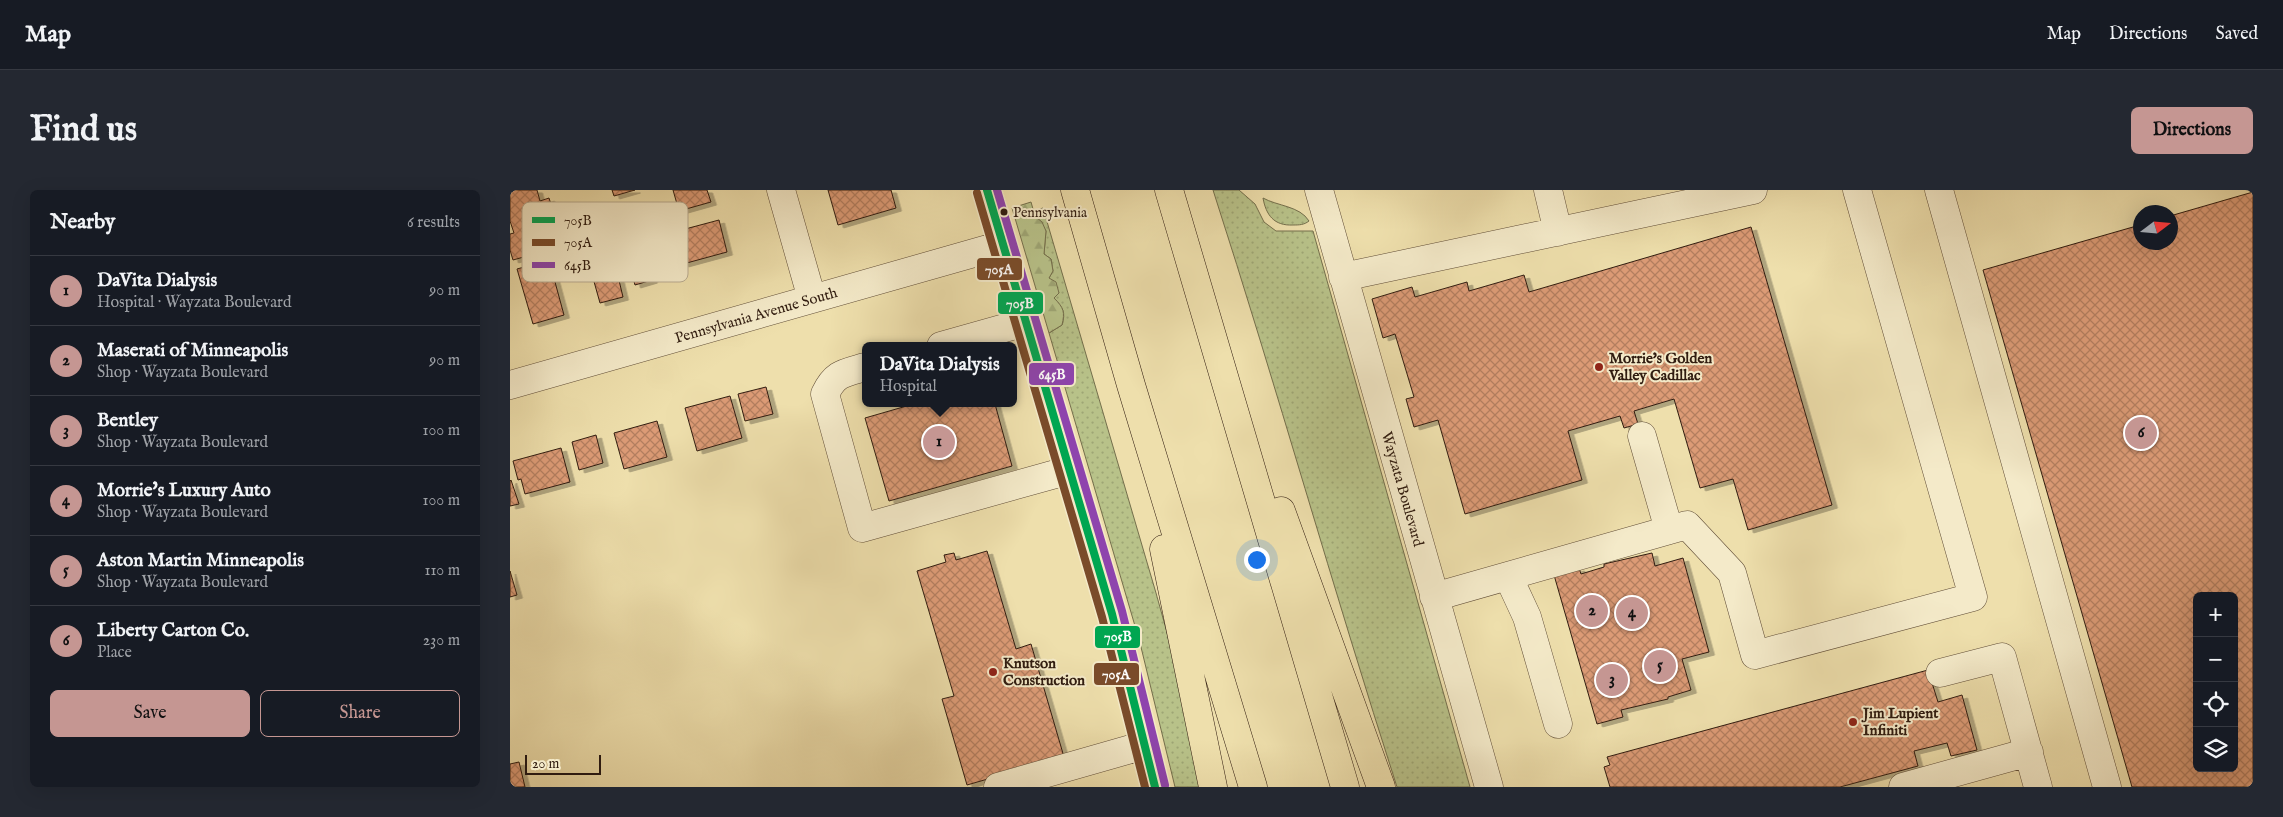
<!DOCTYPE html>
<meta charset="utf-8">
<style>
:root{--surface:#171b24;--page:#242831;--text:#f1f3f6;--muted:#9ea1a6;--line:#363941;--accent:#c59692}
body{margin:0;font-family:"IM FELL English",serif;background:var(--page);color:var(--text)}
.controls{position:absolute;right:15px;bottom:15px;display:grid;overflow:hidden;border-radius:8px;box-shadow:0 5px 20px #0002}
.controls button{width:45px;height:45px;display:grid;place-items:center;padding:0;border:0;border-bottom:1px solid var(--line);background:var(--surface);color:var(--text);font:25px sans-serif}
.compass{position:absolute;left:1623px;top:15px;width:45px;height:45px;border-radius:50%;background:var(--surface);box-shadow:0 5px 20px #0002;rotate:74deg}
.scale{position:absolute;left:15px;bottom:12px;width:76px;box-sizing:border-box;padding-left:5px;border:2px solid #301c10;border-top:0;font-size:14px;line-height:18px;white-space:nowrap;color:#301c10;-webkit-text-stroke:4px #f4eac9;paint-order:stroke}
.you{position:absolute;left:746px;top:369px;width:18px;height:18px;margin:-12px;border:4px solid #fff;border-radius:50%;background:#1a73e8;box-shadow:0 0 0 8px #1a73e833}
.badge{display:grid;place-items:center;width:32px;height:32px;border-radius:50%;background:var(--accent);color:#111;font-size:16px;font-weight:700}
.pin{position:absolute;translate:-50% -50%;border:2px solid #fff;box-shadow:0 1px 5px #0006}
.popup{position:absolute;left:352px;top:152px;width:155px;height:65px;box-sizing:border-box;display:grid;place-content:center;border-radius:8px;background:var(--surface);filter:drop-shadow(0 1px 4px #0005);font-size:16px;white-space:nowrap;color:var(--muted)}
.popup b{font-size:19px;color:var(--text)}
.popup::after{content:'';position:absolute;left:50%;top:100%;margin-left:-10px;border:10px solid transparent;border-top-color:var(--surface)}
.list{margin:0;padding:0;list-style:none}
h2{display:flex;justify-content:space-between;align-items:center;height:65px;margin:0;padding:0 20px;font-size:21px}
h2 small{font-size:16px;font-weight:400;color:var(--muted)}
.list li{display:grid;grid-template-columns:32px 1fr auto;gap:15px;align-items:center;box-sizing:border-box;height:70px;padding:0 20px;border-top:1px solid var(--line)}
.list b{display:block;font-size:19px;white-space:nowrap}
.list p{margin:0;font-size:16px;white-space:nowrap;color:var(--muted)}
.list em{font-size:16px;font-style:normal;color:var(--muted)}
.actions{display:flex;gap:10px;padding:15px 20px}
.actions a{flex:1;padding:11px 0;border:1px solid var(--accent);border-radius:8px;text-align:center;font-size:18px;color:var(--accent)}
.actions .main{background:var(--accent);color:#111}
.icon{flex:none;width:28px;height:28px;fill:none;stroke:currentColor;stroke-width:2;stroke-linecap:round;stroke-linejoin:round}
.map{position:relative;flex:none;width:1743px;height:597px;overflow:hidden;border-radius:8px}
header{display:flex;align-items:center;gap:30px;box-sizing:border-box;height:70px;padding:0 25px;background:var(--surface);border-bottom:1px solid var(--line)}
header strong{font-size:24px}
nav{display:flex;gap:28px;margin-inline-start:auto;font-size:18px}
.intro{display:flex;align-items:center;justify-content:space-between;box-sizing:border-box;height:120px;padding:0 30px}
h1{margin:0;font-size:35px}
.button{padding:12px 22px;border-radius:8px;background:var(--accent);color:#111;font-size:18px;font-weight:700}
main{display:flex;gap:30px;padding:0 30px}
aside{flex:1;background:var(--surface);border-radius:8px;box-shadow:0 5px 20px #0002}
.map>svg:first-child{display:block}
.grass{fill:url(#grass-dots);stroke:#746f4c}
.forest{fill:url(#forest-firs);stroke:#746f4c}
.building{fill:url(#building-cross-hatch);stroke:#301c10;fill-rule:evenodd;filter:url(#shadow)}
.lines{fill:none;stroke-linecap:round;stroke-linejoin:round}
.minor-casing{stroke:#604d37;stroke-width:29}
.highway-casing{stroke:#301c10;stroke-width:29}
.minor{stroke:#f4eac9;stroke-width:28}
.highway{stroke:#eedfac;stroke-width:28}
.bus-1-casing{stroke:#f4eac9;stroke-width:11}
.bus-2-casing{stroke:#f4eac9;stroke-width:11}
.bus-3-casing{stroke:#f4eac9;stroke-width:11}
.bus-1{stroke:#00a651;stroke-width:8}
.bus-2{stroke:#7a4b2a;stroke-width:8}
.bus-3{stroke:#8e44ad;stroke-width:8}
.bus-dot{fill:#301c10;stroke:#f4eac9;stroke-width:2}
.poi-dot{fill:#8f2418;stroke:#f4eac9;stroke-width:2}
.labels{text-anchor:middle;stroke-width:4;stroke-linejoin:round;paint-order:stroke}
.bus-label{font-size:14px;fill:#301c10;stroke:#f4eac9;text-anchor:start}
.street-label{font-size:15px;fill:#301c10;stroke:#f4eac9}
.poi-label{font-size:15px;font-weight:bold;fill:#301c10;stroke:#f4eac9;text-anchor:start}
.key{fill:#f4eac9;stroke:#b9ac92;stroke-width:1}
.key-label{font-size:14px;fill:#301c10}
.line-badge{stroke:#f4eac9;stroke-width:2}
.badge-label{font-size:14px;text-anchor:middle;font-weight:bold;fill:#fff}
</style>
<header>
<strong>Map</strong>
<nav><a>Map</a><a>Directions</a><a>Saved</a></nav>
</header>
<div class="intro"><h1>Find us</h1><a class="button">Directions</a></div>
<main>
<aside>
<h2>Nearby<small>6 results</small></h2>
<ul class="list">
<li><span class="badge">1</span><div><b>DaVita Dialysis</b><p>Hospital · Wayzata Boulevard</p></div><em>90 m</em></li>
<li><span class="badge">2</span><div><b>Maserati of Minneapolis</b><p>Shop · Wayzata Boulevard</p></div><em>90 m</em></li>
<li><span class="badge">3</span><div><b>Bentley</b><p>Shop · Wayzata Boulevard</p></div><em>100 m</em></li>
<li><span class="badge">4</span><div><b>Morrie's Luxury Auto</b><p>Shop · Wayzata Boulevard</p></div><em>100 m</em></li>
<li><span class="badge">5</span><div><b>Aston Martin Minneapolis</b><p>Shop · Wayzata Boulevard</p></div><em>110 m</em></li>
<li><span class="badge">6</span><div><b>Liberty Carton Co.</b><p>Place</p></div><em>230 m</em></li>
</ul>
<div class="actions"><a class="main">Save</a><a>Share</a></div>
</aside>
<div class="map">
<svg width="1743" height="597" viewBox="0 0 1743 597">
<defs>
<pattern id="grass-dots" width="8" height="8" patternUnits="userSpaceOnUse" patternTransform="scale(1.25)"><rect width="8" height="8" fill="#b8c289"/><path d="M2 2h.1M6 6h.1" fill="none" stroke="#9ea675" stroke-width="1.8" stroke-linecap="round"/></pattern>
<pattern id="forest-firs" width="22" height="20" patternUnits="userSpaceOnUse" patternTransform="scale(1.25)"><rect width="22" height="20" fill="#b8c289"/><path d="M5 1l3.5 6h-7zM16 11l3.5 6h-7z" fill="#9ea675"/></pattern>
<pattern id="building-cross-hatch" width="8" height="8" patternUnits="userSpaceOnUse" patternTransform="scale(1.25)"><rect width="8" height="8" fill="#dc9b76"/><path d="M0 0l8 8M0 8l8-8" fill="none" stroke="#b37e5f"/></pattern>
<filter id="shadow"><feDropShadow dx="5.5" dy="3" stdDeviation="0" flood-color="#0004"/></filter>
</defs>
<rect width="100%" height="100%" fill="#eedfac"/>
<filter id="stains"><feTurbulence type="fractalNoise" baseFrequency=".004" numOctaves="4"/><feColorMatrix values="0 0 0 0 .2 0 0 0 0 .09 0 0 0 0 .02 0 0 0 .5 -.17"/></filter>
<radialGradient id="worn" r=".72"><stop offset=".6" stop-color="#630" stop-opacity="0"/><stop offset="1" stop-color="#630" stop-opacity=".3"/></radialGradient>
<path class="grass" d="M 703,0 L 729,0 L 745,14 L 754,32 L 766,41 L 803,41 L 960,597 L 887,597 C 823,399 767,198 703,0 Z
M 753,8 C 767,16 790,16 799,31 C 794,35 789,35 783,35 C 764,36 756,25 753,8 Z
M 533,18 L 646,403 L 661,457 L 692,597 L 665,597 L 630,453 L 539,143 L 552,135 C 556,122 553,118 544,108 L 549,103 L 539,88 L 543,81 L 541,69 L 534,64 L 536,41 L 523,21 Z"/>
<path class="forest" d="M 521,12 L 525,26 L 532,32 L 536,41 L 534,64 L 541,69 L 543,81 L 539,88 L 546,92 L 549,103 L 544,108 C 554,118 555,122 552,135 L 539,143 L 502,18 Z"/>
<path class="building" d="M 0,0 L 27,0 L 30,11 L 39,8 L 50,43 L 39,46 L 42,59 L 3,70 L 0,60 L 0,44 L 4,43 L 0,31 Z
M 102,0 L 125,0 L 104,6 Z
M 163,0 L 197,0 L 201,12 L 169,21 Z
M 318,0 L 381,0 L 386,18 L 328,35 Z
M 1743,2 L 1743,597 L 1622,597 L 1473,80 L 1630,35 L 1630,52 L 1660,52 L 1660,26 ZM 1687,406 L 1724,406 L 1724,578 L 1687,578 Z
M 209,30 L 217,62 L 173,74 L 164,42 Z
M 1241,37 L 1322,315 L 1238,340 L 1223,289 L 1190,298 L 1164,209 L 1124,221 L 1128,234 L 1114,238 L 1110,226 L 1058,241 L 1072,290 L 955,324 L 928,230 L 904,237 L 896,209 L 904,207 L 885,144 L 873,148 L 862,109 L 902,97 L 905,107 L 957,92 L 959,101 L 1014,85 L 1019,102 Z
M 135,64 L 142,90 L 125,95 L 118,69 Z
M 39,70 L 54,125 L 23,134 L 7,79 Z
M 107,82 L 113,107 L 90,113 L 83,88 Z
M 256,197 L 263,224 L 235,231 L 228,204 Z
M 220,206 L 232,248 L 187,261 L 175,218 Z
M 407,213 L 485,214 L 502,276 L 379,311 L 355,228 Z
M 147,231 L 157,267 L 114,279 L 104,243 Z
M 86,245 L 93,273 L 69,280 L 62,252 Z
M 51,258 L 60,292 L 15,304 L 11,289 L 8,290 L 3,271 Z
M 1,290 L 9,314 L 0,316 L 0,291 Z
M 477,361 L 506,459 L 521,454 L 554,567 L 457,595 L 432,509 L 444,506 L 407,381 L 436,372 L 434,365 L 444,363 L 446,370 Z
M 1142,363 L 1145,376 L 1173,368 L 1199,462 L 1172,469 L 1181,500 L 1158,507 L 1158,509 L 1111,520 L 1113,527 L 1087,534 L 1044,385 L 1069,378 L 1071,384 L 1094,377 L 1094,374 Z
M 0,381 L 7,405 L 0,407 Z
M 1418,480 L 1428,512 L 1452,505 L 1467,560 L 1441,566 L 1437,553 L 1404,561 L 1408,576 L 1330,597 L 1100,597 L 1094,577 L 1100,575 L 1097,567 Z
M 9,572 L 15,597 L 0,597 L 0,574 Z"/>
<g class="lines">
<g class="minor-casing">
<path id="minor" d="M 271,0 L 302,109
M 477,0 L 602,424 L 645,597
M 809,0 L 979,597
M 1038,0 L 1048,42
M 1429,0 L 1597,597
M 833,87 L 1243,0
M 431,156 L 516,132
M 355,177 C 334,183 325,183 315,204 L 352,338 L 560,280
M 0,195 L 492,55
M 1132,246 L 1159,340
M 998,386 L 1017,427 L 1048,534
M 924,407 L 1177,335 L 1222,383 L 1245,465 L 1463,407 L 1347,0
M 1430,483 L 1492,467 L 1528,597
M 488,597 L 635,555
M 1393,597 L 1519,562"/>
</g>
<g class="highway-casing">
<path id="highway" d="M 565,0 L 621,195 L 743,597
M 659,0 L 835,597
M 771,321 L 871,597
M 654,359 L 703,597"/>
</g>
<use href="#minor" class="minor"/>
<use href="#highway" class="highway"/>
<g class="bus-1-casing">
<path id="bus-1" d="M 477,0 L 602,424 L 645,597"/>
</g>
<g class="bus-2-casing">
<path id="bus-2" d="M 467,3 L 592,427 L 635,597"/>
</g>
<g class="bus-3-casing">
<path id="bus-3" d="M 487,0 L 612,421 L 655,595"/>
</g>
<use href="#bus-1" class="bus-1"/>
<use href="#bus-2" class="bus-2"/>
<use href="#bus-3" class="bus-3"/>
</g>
<circle class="bus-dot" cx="494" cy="22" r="4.5"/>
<g class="poi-dot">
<circle cx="1089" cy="177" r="5"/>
<circle cx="483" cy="482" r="5"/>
<circle cx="1343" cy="532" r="5"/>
</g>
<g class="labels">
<g class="bus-label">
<text x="503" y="27">Pennsylvania</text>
</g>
<g class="street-label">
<text transform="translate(246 125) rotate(-16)" y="5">Pennsylvania Avenue South</text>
<text transform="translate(893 299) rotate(74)" y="5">Wayzata Boulevard</text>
</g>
<g class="poi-label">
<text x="1099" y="173">Morrie's Golden<tspan x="1099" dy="17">Valley Cadillac</tspan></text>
<text x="493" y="478">Knutson<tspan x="493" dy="17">Construction</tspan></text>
<text x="1353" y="528">Jim Lupient<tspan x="1353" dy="17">Infiniti</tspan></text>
</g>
</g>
<rect x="12" y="12" width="166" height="80" rx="8" class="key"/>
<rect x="22" y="27" width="23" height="6" fill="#00a651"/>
<rect x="22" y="49" width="23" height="7" fill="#7a4b2a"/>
<rect x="22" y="72" width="23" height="6" fill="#8e44ad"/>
<g class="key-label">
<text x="54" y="35">705B</text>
<text x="54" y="57">705A</text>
<text x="54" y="80">645B</text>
</g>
<g class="line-badge">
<rect x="466" y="67" width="47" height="24" rx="5" fill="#7a4b2a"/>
<rect x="487" y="101" width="47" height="24" rx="5" fill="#00a651"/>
<rect x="518" y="172" width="47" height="24" rx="5" fill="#8e44ad"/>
<rect x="584" y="435" width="47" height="24" rx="5" fill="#00a651"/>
<rect x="583" y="472" width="47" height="24" rx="5" fill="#7a4b2a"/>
</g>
<g class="badge-label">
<text x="489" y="84">705A</text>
<text x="510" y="118">705B</text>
<text x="542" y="189">645B</text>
<text x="608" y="451">705B</text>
<text x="606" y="489">705A</text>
</g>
<rect width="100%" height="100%" filter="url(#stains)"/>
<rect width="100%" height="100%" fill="url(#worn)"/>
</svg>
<div class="controls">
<button>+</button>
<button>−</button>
<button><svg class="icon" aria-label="locate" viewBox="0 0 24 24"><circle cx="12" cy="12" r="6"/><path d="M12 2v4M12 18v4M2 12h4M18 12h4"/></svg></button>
<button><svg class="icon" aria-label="layers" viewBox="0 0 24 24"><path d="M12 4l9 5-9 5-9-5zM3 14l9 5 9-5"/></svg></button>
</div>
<svg class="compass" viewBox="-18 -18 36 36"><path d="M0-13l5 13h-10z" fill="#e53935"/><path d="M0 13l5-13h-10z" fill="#9ea1a6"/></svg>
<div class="scale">20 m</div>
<div class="you"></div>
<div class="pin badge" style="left:429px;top:252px">1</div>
<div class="popup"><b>DaVita Dialysis</b>Hospital</div>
<div class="pin badge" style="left:1082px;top:421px">2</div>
<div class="pin badge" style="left:1102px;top:490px">3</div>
<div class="pin badge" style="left:1122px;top:423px">4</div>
<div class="pin badge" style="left:1150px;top:476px">5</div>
<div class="pin badge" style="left:1631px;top:243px">6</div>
</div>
</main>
